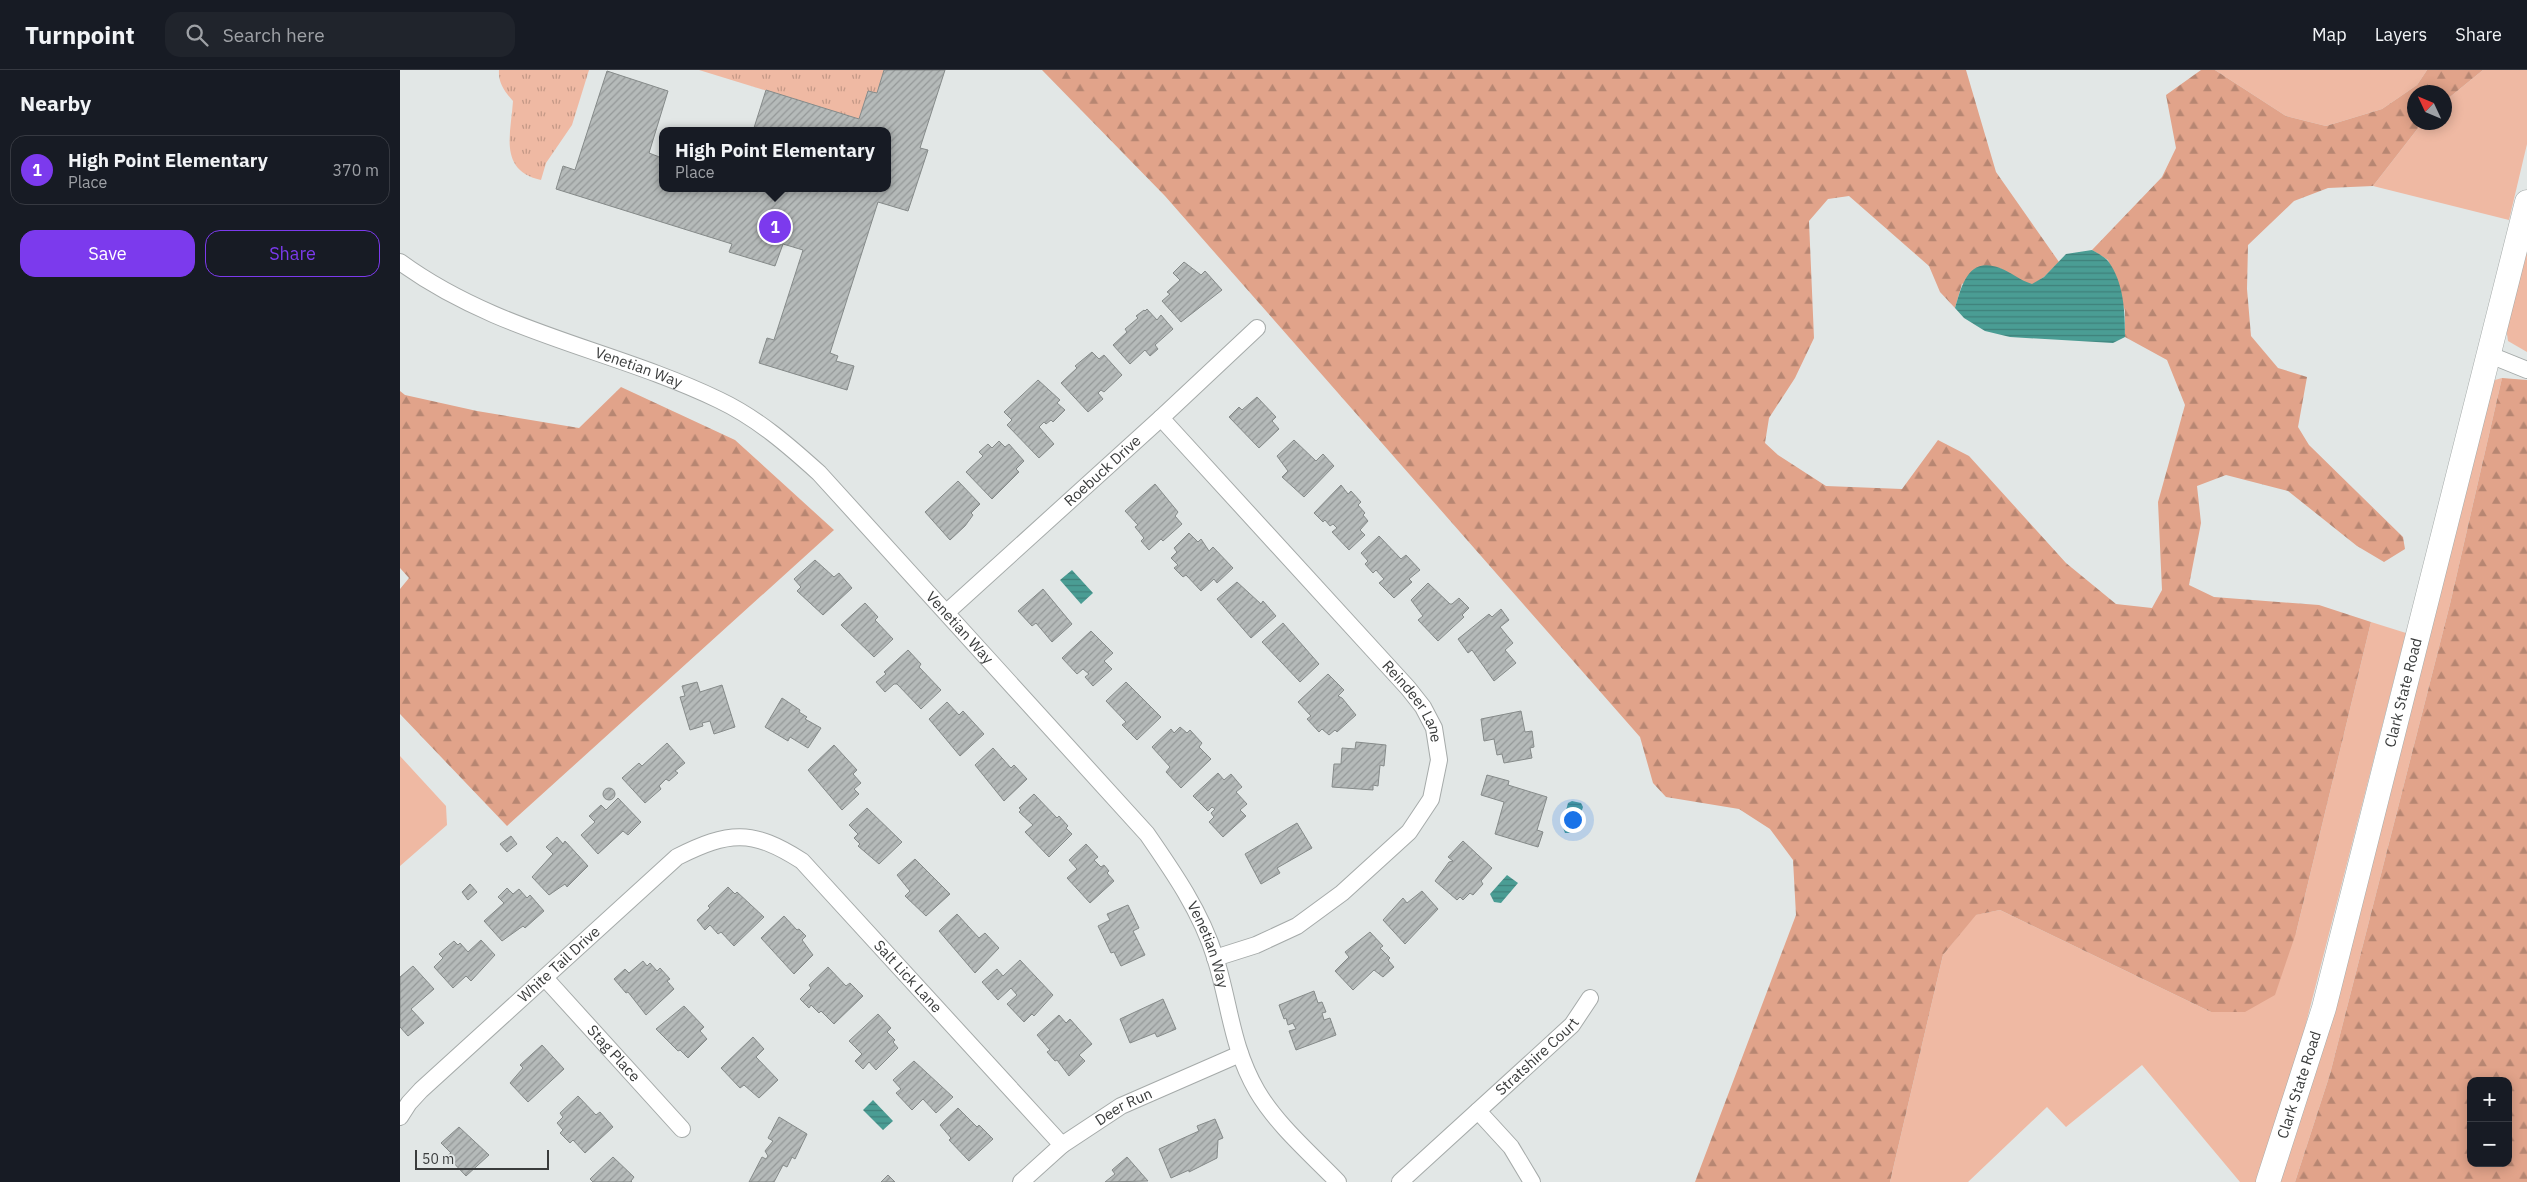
<!DOCTYPE html>
<meta charset="utf-8">
<style>
:root{--surface:#171b24;--page:#20242c;--text:#f1f3f6;--muted:#9ea1a6;--line:#363941;--accent:#7c3aed}
body{margin:0;font-family:"IBM Plex Sans",sans-serif;background:var(--page);color:var(--text)}
.controls{position:absolute;right:15px;bottom:15px;display:grid;overflow:hidden;border-radius:10px;box-shadow:0 2px 12px #0003}
.controls button{width:45px;height:45px;display:grid;place-items:center;padding:0;border:0;border-bottom:1px solid var(--line);background:var(--surface);color:var(--text);font:25px sans-serif}
.compass{position:absolute;left:2007px;top:15px;width:45px;height:45px;border-radius:50%;background:var(--surface);box-shadow:0 2px 12px #0003;rotate:314deg}
.scale{position:absolute;left:15px;bottom:12px;width:134px;box-sizing:border-box;padding-left:5px;border:2px solid #3a3c3c;border-top:0;font-size:14px;line-height:18px;white-space:nowrap;color:#3a3c3c;-webkit-text-stroke:4px #e2e7e6;paint-order:stroke}
.you{position:absolute;left:1172px;top:749px;width:18px;height:18px;margin:-12px;border:4px solid #fff;border-radius:50%;background:#1a73e8;box-shadow:0 0 0 8px #1a73e833}
.badge{display:grid;place-items:center;width:32px;height:32px;border-radius:50%;background:var(--accent);color:#fff;font-size:16px;font-weight:700}
.pin{position:absolute;translate:-50% -50%;border:2px solid #fff;box-shadow:0 1px 5px #0006}
.popup{position:absolute;left:259px;top:57px;width:232px;height:65px;box-sizing:border-box;display:grid;place-content:center;border-radius:10px;background:var(--surface);filter:drop-shadow(0 1px 4px #0005);font-size:16px;white-space:nowrap;color:var(--muted)}
.popup b{font-size:19px;color:var(--text)}
.popup::after{content:'';position:absolute;left:50%;top:100%;margin-left:-10px;border:10px solid transparent;border-top-color:var(--surface)}
.list{margin:0;padding:0;list-style:none}
h2{display:flex;justify-content:space-between;align-items:center;height:65px;margin:0;padding:0 20px;font-size:21px}
h2 small{font-size:16px;font-weight:400;color:var(--muted)}
.list li{display:grid;grid-template-columns:32px 1fr auto;gap:15px;align-items:center;box-sizing:border-box;height:70px;margin:0 10px 10px;padding:0 10px;border:1px solid var(--line);border-radius:15px}
.list b{display:block;font-size:19px;white-space:nowrap}
.list p{margin:0;font-size:16px;white-space:nowrap;color:var(--muted)}
.list em{font-size:16px;font-style:normal;color:var(--muted)}
.actions{display:flex;gap:10px;padding:15px 20px}
.actions a{flex:1;padding:11px 0;border:1px solid var(--accent);border-radius:15px;text-align:center;font-size:18px;color:var(--accent)}
.actions .main{background:var(--accent);color:#fff}
.icon{flex:none;width:28px;height:28px;fill:none;stroke:currentColor;stroke-width:2;stroke-linecap:round;stroke-linejoin:round}
.map{position:relative;flex:none;width:2127px;height:1112px;overflow:hidden}
header{display:flex;align-items:center;gap:30px;box-sizing:border-box;height:70px;padding:0 25px;background:var(--surface);border-bottom:1px solid var(--line)}
header strong{font-size:24px}
nav{display:flex;gap:28px;margin-inline-start:auto;font-size:18px}
.search{width:350px;height:45px;background:var(--page);display:flex;align-items:center;gap:12px;box-sizing:border-box;padding:0 18px;border-radius:15px;color:var(--muted);font-size:19px}
main{display:flex}
aside{flex:1;background:var(--surface)}
.map>svg:first-child{display:block}
.grass{fill:#efb9a3}
.forest{fill:url(#forest-firs);fill-rule:evenodd}
.park{fill:url(#park-tufts)}
.water{fill:url(#water-rules)}
.building{fill:url(#building-hatch);stroke:#858a89}
.lines{fill:none;stroke-linecap:round;stroke-linejoin:round}
.minor-casing{stroke:#a5aaa9;stroke-width:18}
.secondary-casing{stroke:#a5aaa9;stroke-width:25}
.minor{stroke:#fff;stroke-width:16}
.secondary{stroke:#fff;stroke-width:24}
.labels{text-anchor:middle;stroke-width:5;stroke-linejoin:round;paint-order:stroke}
.street-label{font-size:15px;fill:#3a3c3c;stroke:#e2e7e6}
</style>
<header>
<strong>Turnpoint</strong>
<div class="search"><svg class="icon" aria-label="search" viewBox="0 0 24 24"><circle cx="10" cy="10" r="6"/><path d="M15 15l6 6"/></svg>Search here</div>
<nav><a>Map</a><a>Layers</a><a>Share</a></nav>
</header>
<main>
<aside>
<h2>Nearby<small></small></h2>
<ul class="list">
<li><span class="badge">1</span><div><b>High Point Elementary</b><p>Place</p></div><em>370 m</em></li>
</ul>
<div class="actions"><a class="main">Save</a><a>Share</a></div>
</aside>
<div class="map">
<svg width="2127" height="1112" viewBox="0 0 2127 1112">
<defs>
<pattern id="forest-firs" width="22" height="20" patternUnits="userSpaceOnUse" patternTransform="scale(1.25)"><rect width="22" height="20" fill="#e1a38a"/><path d="M5 1l3.5 6h-7zM16 11l3.5 6h-7z" fill="#b78672"/></pattern>
<pattern id="park-tufts" width="24" height="20" patternUnits="userSpaceOnUse" patternTransform="scale(1.25)"><rect width="24" height="20" fill="#efb9a3"/><path d="M3 7l-1-3M5 7V3M7 7l1-3M15 17l-1-3M17 17v-4M19 17l1-3" fill="none" stroke="#c39886"/></pattern>
<pattern id="water-rules" width="6" height="5" patternUnits="userSpaceOnUse" patternTransform="scale(1.25)"><rect width="6" height="5" fill="#4a9d94"/><path d="M0 2.5h6" fill="none" stroke="#3f817a"/></pattern>
<pattern id="building-hatch" width="6" height="6" patternUnits="userSpaceOnUse" patternTransform="scale(1.25)"><rect width="6" height="6" fill="#b5bab9"/><path d="M-1 1l2-2M0 6l6-6M5 7l2-2" fill="none" stroke="#949898"/></pattern>
</defs>
<rect width="100%" height="100%" fill="#e2e7e6"/>
<path class="grass" d="M 1815,0 L 2027,0 L 2017,15 L 1982,39 L 1926,56 L 1886,46 Z
M 2083,0 L 2127,0 L 2127,74 L 2109,150 L 1973,116 L 2022,53 L 2044,52 L 2045,31 Z
M 2127,167 L 2127,282 L 2108,271 L 2106,257 Z
M 2102,308 L 2050,534 L 1930,1004 L 1895,1112 L 1877,1112 L 2091,311 Z
M 1971,552 L 2006,563 L 1902,969 L 1856,1112 L 1840,1112 L 1742,995 L 1666,1057 L 1647,1037 L 1568,1112 L 1490,1112 L 1543,885 L 1575,845 L 1600,840 L 1811,942 L 1896,863 Z
M 0,686 L 46,736 L 47,755 L 0,796 Z"/>
<path class="forest" d="M 642,0 L 1566,0 L 1596,102 L 1659,192 L 1644,207 L 1632,215 L 1617,210 L 1600,198 L 1562,214 L 1555,238 L 1540,222 L 1529,196 L 1449,126 L 1428,129 L 1409,151 L 1414,268 L 1395,308 L 1369,348 L 1365,373 L 1378,385 L 1426,416 L 1502,419 L 1538,370 L 1569,386 L 1666,493 L 1716,534 L 1752,538 L 1762,520 L 1758,432 L 1785,335 L 1767,290 L 1725,267 L 1725,241 L 1708,190 L 1692,180 L 1762,107 L 1776,78 L 1766,25 L 1801,0 L 1815,0 L 1886,46 L 1926,56 L 1982,39 L 2017,15 L 2027,0 L 2083,0 L 2045,31 L 2044,22 L 2014,22 L 2014,52 L 2022,53 L 1973,116 L 1928,118 L 1894,131 L 1848,175 L 1847,219 L 1851,266 L 1878,298 L 1907,307 L 1898,357 L 1909,375 L 2003,467 L 2005,479 L 1984,492 L 1957,476 L 1888,421 L 1826,405 L 1797,416 L 1801,453 L 1789,515 L 1814,527 L 1919,535 L 1971,552 L 1896,863 L 1875,925 L 1845,942 L 1811,942 L 1600,840 L 1576,845 L 1543,885 L 1490,1112 L 1295,1112 L 1396,845 L 1393,790 L 1370,759 L 1339,739 L 1266,727 L 1253,713 L 1240,667 L 765,126 Z
M 2102,308 L 2127,310 L 2127,1112 L 1895,1112 L 1930,1004 L 2050,534 ZM 2071,1011 L 2108,1011 L 2108,1093 L 2071,1093 Z
M 221,317 L 335,370 L 434,460 L 107,756 L 0,644 L 0,519 L 9,508 L 0,498 L 0,321 L 5,325 L 77,341 L 179,358 Z"/>
<path class="park" d="M 99,0 L 189,0 L 172,55 L 146,93 L 141,110 C 98,100 111,64 113,31 C 105,22 98,13 99,0 Z
M 299,0 L 484,0 L 477,23 L 468,21 L 459,49 Z"/>
<path class="water" d="M 1692,180 C 1697,183 1705,187 1708,191 C 1724,212 1725,242 1725,267 L 1713,273 L 1610,267 L 1585,261 L 1564,248 L 1555,238 C 1562,215 1568,186 1600,198 C 1611,202 1619,210 1632,214 L 1644,207 L 1666,184 Z
M 672,500 L 693,523 L 681,534 L 660,510 Z
M 1172,731 L 1181,733 L 1183,737 L 1176,759 L 1169,763 L 1165,763 L 1162,755 L 1168,733 Z
M 1107,805 L 1118,813 L 1101,833 L 1094,832 L 1090,824 Z
M 473,1030 L 493,1051 L 483,1060 L 463,1040 Z"/>
<path class="building" d="M 484,0 L 545,0 L 520,78 L 528,80 L 508,141 L 478,132 L 430,283 L 438,286 L 436,291 L 454,296 L 447,320 L 359,293 L 367,268 L 374,270 L 403,180 L 383,174 L 375,196 L 329,182 L 332,174 L 156,119 L 163,96 L 175,100 L 207,1 L 268,21 L 249,83 L 262,88 L 262,118 L 488,118 L 488,61 L 353,61 L 366,20 L 459,49 L 468,21 L 477,23 Z
M 784,192 L 801,205 L 805,201 L 822,220 L 781,252 L 762,231 L 770,224 L 767,222 L 780,210 L 773,203 Z
M 747,239 L 757,250 L 761,245 L 773,259 L 755,275 L 758,279 L 750,286 L 745,280 L 730,294 L 713,275 L 727,262 L 725,259 L 738,248 L 736,246 L 744,240 L 745,241 Z
M 692,282 L 699,289 L 704,285 L 722,305 L 704,322 L 701,320 L 698,323 L 703,329 L 688,342 L 661,313 L 677,298 L 675,296 Z
M 638,310 L 660,330 L 657,333 L 665,340 L 653,352 L 651,350 L 646,354 L 644,352 L 639,357 L 654,374 L 639,388 L 607,355 L 612,350 L 604,342 Z
M 857,327 L 876,347 L 872,351 L 879,359 L 859,378 L 829,347 L 839,337 L 842,340 Z
M 894,370 L 916,391 L 923,384 L 934,396 L 904,427 L 882,407 L 888,401 L 877,386 Z
M 599,371 L 605,377 L 609,374 L 624,391 L 616,399 L 619,402 L 592,429 L 566,402 L 583,386 L 579,382 L 588,374 L 592,378 Z
M 558,411 L 580,434 L 571,443 L 573,445 L 565,456 L 550,470 L 525,442 Z
M 755,414 L 778,442 L 775,446 L 782,454 L 763,471 L 761,469 L 749,480 L 741,471 L 744,468 L 735,457 L 738,455 L 725,441 Z
M 941,415 L 948,424 L 951,421 L 961,432 L 958,435 L 965,443 L 963,445 L 968,451 L 960,460 L 965,465 L 949,480 L 932,462 L 937,458 L 933,454 L 930,456 L 925,450 L 923,452 L 914,443 Z
M 789,463 L 798,472 L 801,469 L 809,481 L 813,477 L 833,498 L 817,513 L 814,509 L 801,521 L 786,505 L 783,507 L 774,498 L 778,495 L 771,488 L 777,482 L 774,478 Z
M 979,466 L 1001,489 L 1006,485 L 1020,500 L 1009,509 L 1012,512 L 994,528 L 979,513 L 984,509 L 976,500 L 973,503 L 965,494 L 968,491 L 961,483 Z
M 415,490 L 434,507 L 439,503 L 452,518 L 423,545 L 397,521 L 401,517 L 394,509 Z
M 837,512 L 861,534 L 863,531 L 876,546 L 851,568 L 817,529 Z
M 1028,513 L 1050,534 L 1052,534 L 1059,528 L 1069,538 L 1062,545 L 1064,547 L 1038,571 L 1018,550 L 1023,546 L 1011,530 Z
M 643,519 L 672,554 L 652,572 L 636,553 L 632,556 L 618,541 Z
M 465,533 L 478,547 L 475,550 L 493,569 L 474,587 L 441,555 Z
M 1101,539 L 1109,550 L 1100,557 L 1113,573 L 1105,580 L 1116,593 L 1094,611 L 1072,580 L 1068,583 L 1058,569 L 1089,544 L 1092,547 Z
M 883,553 L 919,594 L 900,612 L 862,572 Z
M 691,561 L 713,583 L 704,591 L 712,599 L 693,616 L 685,607 L 689,604 L 683,599 L 677,604 L 662,588 Z
M 508,580 L 521,594 L 519,597 L 541,620 L 521,639 L 497,614 L 494,614 L 485,622 L 476,612 L 486,604 L 484,602 Z
M 928,604 L 944,620 L 938,626 L 942,628 L 956,645 L 937,662 L 935,660 L 929,665 L 922,659 L 919,662 L 907,649 L 911,646 L 898,632 Z
M 297,612 L 300,622 L 322,615 L 335,657 L 314,664 L 310,651 L 302,653 L 303,656 L 290,660 L 280,627 L 285,626 L 282,616 Z
M 726,612 L 761,647 L 737,670 L 722,655 L 726,652 L 706,631 Z
M 382,628 L 400,640 L 399,642 L 407,647 L 405,649 L 421,658 L 408,678 L 390,667 L 388,671 L 365,657 Z
M 547,632 L 559,645 L 563,641 L 584,664 L 560,686 L 529,649 Z
M 1121,641 L 1125,662 L 1132,661 L 1134,677 L 1130,678 L 1132,688 L 1104,693 L 1102,684 L 1097,685 L 1094,669 L 1084,671 L 1081,649 Z
M 780,657 L 787,663 L 790,660 L 802,673 L 799,677 L 811,689 L 781,718 L 766,702 L 770,697 L 752,677 L 771,659 L 774,663 Z
M 956,672 L 986,675 L 984,696 L 980,695 L 978,716 L 973,715 L 973,720 L 932,717 L 934,694 L 941,694 L 942,678 L 955,679 Z
M 267,673 L 285,693 L 275,701 L 278,703 L 269,711 L 266,709 L 259,716 L 261,719 L 245,733 L 222,708 L 239,693 L 242,696 Z
M 434,675 L 457,700 L 453,704 L 461,713 L 454,719 L 459,724 L 442,740 L 408,700 Z
M 593,678 L 611,698 L 614,695 L 627,709 L 604,731 L 575,695 Z
M 818,703 L 824,710 L 831,704 L 842,717 L 836,722 L 847,734 L 840,740 L 846,746 L 823,767 L 809,752 L 814,747 L 811,743 L 815,739 L 812,737 L 808,741 L 793,726 Z
M 1087,705 L 1109,711 L 1108,715 L 1147,727 L 1137,760 L 1143,762 L 1138,777 L 1095,764 L 1104,732 L 1081,725 Z
M203 724a6 6 0 1 1 12 0a6 6 0 1 1-12 0Z
M 634,724 L 657,748 L 659,746 L 668,756 L 666,758 L 672,764 L 649,787 L 625,762 L 633,755 L 619,742 L 621,740 L 619,738 Z
M 218,728 L 241,752 L 228,765 L 223,761 L 198,784 L 181,765 L 195,752 L 189,746 L 201,735 L 206,740 Z
M 467,738 L 502,772 L 479,794 L 458,776 L 460,774 L 454,768 L 458,764 L 449,755 Z
M 897,753 L 912,778 L 877,798 L 880,803 L 861,814 L 845,784 Z
M 111,766 L 117,774 L 107,782 L 100,774 Z
M 157,767 L 163,774 L 165,771 L 188,796 L 167,817 L 165,814 L 149,825 L 132,807 L 153,784 L 146,777 Z
M 1063,771 L 1092,798 L 1081,811 L 1083,814 L 1073,825 L 1070,823 L 1063,830 L 1060,827 L 1057,830 L 1035,811 L 1049,792 L 1053,791 L 1048,787 Z
M 686,774 L 698,787 L 694,790 L 701,797 L 704,795 L 709,801 L 707,803 L 714,811 L 690,833 L 667,808 L 677,799 L 669,790 Z
M 515,789 L 550,824 L 526,846 L 505,826 L 510,821 L 497,805 Z
M 70,814 L 77,822 L 68,830 L 62,822 Z
M 328,817 L 335,824 L 337,822 L 364,847 L 334,876 L 321,862 L 318,864 L 310,855 L 305,860 L 297,850 L 310,838 L 308,836 Z
M 107,818 L 113,824 L 119,819 L 127,828 L 130,825 L 144,841 L 125,858 L 123,856 L 102,871 L 84,851 L 104,833 L 98,827 Z
M 1022,821 L 1038,839 L 1005,874 L 983,850 L 1003,828 L 1007,833 Z
M 728,835 L 739,858 L 733,861 L 745,885 L 721,896 L 714,882 L 711,883 L 698,856 L 710,850 L 707,844 Z
M 557,844 L 579,868 L 585,863 L 599,878 L 575,903 L 539,861 Z
M 384,846 L 397,860 L 399,859 L 406,866 L 402,870 L 413,885 L 394,904 L 361,868 Z
M 970,862 L 983,876 L 980,878 L 990,888 L 988,890 L 994,897 L 983,907 L 974,900 L 953,920 L 935,901 L 949,887 L 945,882 Z
M 81,870 L 95,885 L 71,911 L 66,906 L 53,918 L 34,897 L 43,888 L 39,884 L 54,871 L 58,875 L 60,873 L 68,882 Z
M 620,890 L 653,925 L 634,946 L 632,944 L 624,952 L 607,934 L 617,925 L 611,918 L 598,930 L 582,912 L 597,899 L 603,906 Z
M 243,891 L 247,896 L 250,893 L 257,901 L 260,898 L 270,909 L 267,911 L 274,919 L 246,945 L 228,922 L 226,923 L 214,909 L 225,899 L 229,903 Z
M 13,896 L 34,919 L 11,939 L 24,953 L 8,966 L 0,957 L 0,907 Z
M 428,897 L 446,916 L 450,913 L 463,926 L 434,954 L 421,941 L 419,943 L 411,935 L 409,938 L 400,929 L 411,918 L 409,915 Z
M 914,921 L 918,933 L 922,932 L 926,942 L 922,943 L 924,950 L 930,948 L 936,965 L 896,980 L 889,961 L 896,959 L 893,953 L 888,955 L 886,948 L 884,949 L 879,935 Z
M 763,929 L 776,959 L 757,967 L 755,963 L 730,973 L 720,949 Z
M 284,936 L 304,957 L 300,961 L 307,969 L 288,988 L 280,980 L 278,981 L 256,959 Z
M 478,944 L 491,958 L 487,962 L 495,970 L 493,972 L 498,978 L 476,1000 L 469,992 L 463,999 L 455,991 L 462,984 L 449,971 Z
M 659,945 L 666,953 L 670,949 L 692,974 L 679,985 L 685,991 L 669,1006 L 657,990 L 655,991 L 647,982 L 650,980 L 637,965 Z
M 353,967 L 364,979 L 356,987 L 378,1010 L 359,1028 L 344,1015 L 340,1018 L 321,998 Z
M 142,975 L 164,999 L 128,1032 L 110,1013 L 123,998 L 120,995 Z
M 514,991 L 553,1027 L 536,1043 L 523,1029 L 512,1040 L 496,1023 L 501,1019 L 493,1010 Z
M 178,1026 L 196,1045 L 200,1042 L 213,1057 L 185,1083 L 173,1070 L 170,1073 L 160,1063 L 163,1060 L 157,1053 L 163,1047 L 160,1043 Z
M 558,1038 L 577,1057 L 579,1055 L 593,1069 L 569,1091 L 549,1070 L 551,1068 L 540,1055 Z
M 379,1047 L 407,1064 L 395,1089 L 392,1087 L 387,1097 L 383,1095 L 374,1112 L 349,1112 L 362,1087 L 366,1089 L 368,1086 L 365,1081 L 373,1071 L 368,1068 Z
M 815,1049 L 823,1068 L 818,1070 L 817,1088 L 789,1102 L 789,1100 L 771,1108 L 759,1079 L 799,1061 L 797,1056 Z
M 59,1057 L 89,1085 L 66,1106 L 47,1086 L 51,1083 L 41,1073 Z
M 213,1087 L 234,1107 L 231,1111 L 232,1112 L 193,1112 L 190,1109 Z
M 727,1087 L 748,1111 L 705,1112 L 715,1104 L 712,1100 Z
M 488,1105 L 495,1112 L 481,1112 Z"/>
<g class="lines">
<g class="minor-casing">
<g id="minor">
<path id="s1" d="M 0,192 C 97,263 213,279 319,330 C 357,348 388,375 419,403 L 747,764 C 774,803 801,842 815,887 C 830,934 831,976 857,1021 C 877,1055 911,1084 938,1112"/>
<path d="M 2090,285 L 2127,300"/>
<path id="s2" d="M 761,348 L 1008,618 L 1023,637 L 1034,658 L 1039,690 L 1031,729 L 1009,762 L 942,823 L 897,856 L 856,875 L 815,888"/>
<path id="s3" d="M 547,542 L 761,348 L 857,258"/>
<path id="s4" d="M 145,908 L 282,1059"/>
<path d="M 1078,1041 L 1111,1077 L 1132,1112"/>
<path id="s5" d="M 0,1047 L 9,1033 L 21,1020 L 277,787 C 329,761 352,759 402,791 L 662,1075"/>
<path id="s6" d="M 621,1112 L 662,1075 L 721,1036 L 840,984"/>
<path id="s7" d="M 1000,1112 L 1172,955 L 1190,928"/>
</g>
</g>
<g class="secondary-casing">
<g id="secondary">
<path id="s8" d="M 1868,1112 L 1924,938 L 2127,132"/>
</g>
</g>
<use href="#minor" class="minor"/>
<use href="#secondary" class="secondary"/>
</g>
<g class="labels">
<g class="street-label">
<text dy="5" stroke="none"><textPath href="#s1" startOffset="262">Venetian Way</textPath></text>
<text dy="5" stroke="none"><textPath href="#s3" startOffset="210">Roebuck Drive</textPath></text>
<text dy="5" stroke="none"><textPath href="#s1" startOffset="682">Venetian Way</textPath></text>
<text dy="5" stroke="none"><textPath href="#s8" startOffset="508">Clark State Road</textPath></text>
<text dy="5" stroke="none"><textPath href="#s2" startOffset="380">Reindeer Lane</textPath></text>
<text dy="5" stroke="none"><textPath href="#s1" startOffset="1088">Venetian Way</textPath></text>
<text dy="5" stroke="none"><textPath href="#s5" startOffset="221">White Tail Drive</textPath></text>
<text dy="5" stroke="none"><textPath href="#s5" startOffset="671">Salt Lick Lane</textPath></text>
<text dy="5" stroke="none"><textPath href="#s4" startOffset="102">Stag Place</textPath></text>
<text dy="5" stroke="none"><textPath href="#s7" startOffset="186">Stratshire Court</textPath></text>
<text dy="5" stroke="none"><textPath href="#s8" startOffset="102">Clark State Road</textPath></text>
<text dy="5" stroke="none"><textPath href="#s6" startOffset="128">Deer Run</textPath></text>
</g>
</g>
</svg>
<div class="controls">
<button>+</button>
<button>−</button>
</div>
<svg class="compass" viewBox="-18 -18 36 36"><path d="M0-13l5 13h-10z" fill="#e53935"/><path d="M0 13l5-13h-10z" fill="#9ea1a6"/></svg>
<div class="scale">50 m</div>
<div class="you"></div>
<div class="pin badge" style="left:375px;top:157px">1</div>
<div class="popup"><b>High Point Elementary</b>Place</div>
</div>
</main>
